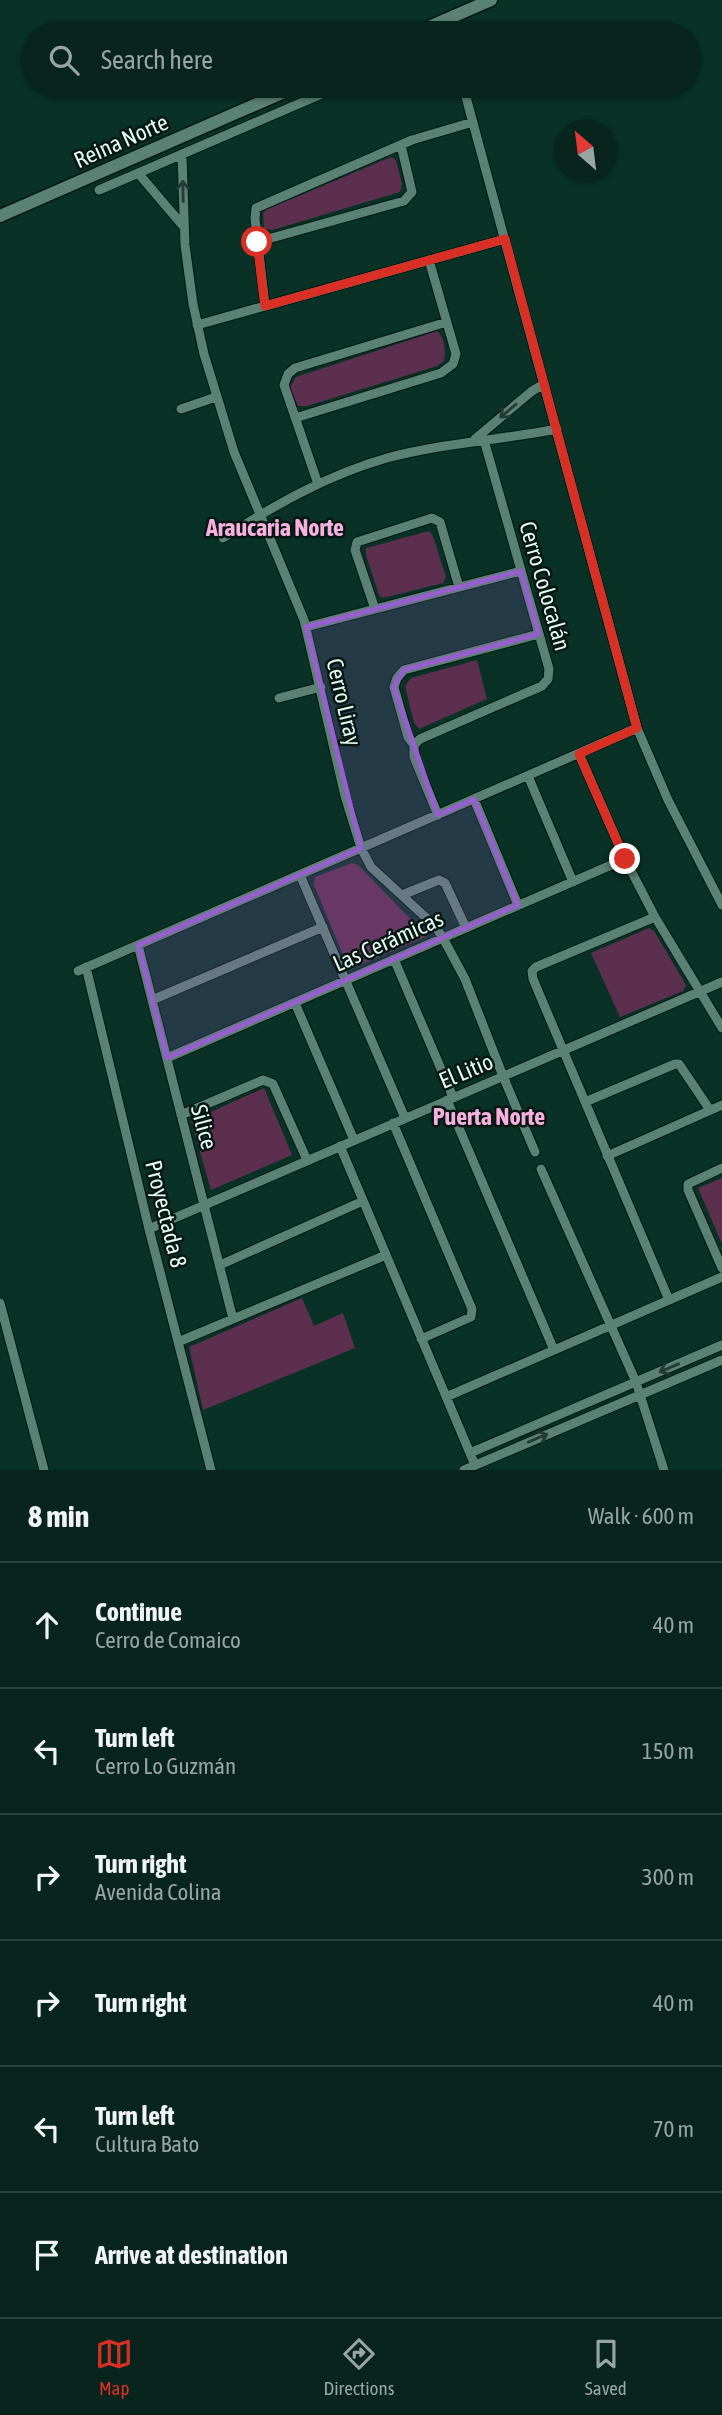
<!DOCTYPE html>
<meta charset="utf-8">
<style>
:root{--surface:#07251c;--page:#153129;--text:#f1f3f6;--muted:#98a5a3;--line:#28423b;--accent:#d93025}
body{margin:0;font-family:"Asap Condensed",sans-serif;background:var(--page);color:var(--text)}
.compass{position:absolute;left:554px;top:119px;width:63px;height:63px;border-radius:50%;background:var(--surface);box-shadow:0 2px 5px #0004;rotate:332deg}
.stop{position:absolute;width:21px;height:21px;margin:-16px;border:5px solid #d93025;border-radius:50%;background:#fff}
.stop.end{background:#d93025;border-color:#fff;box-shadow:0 2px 7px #0008}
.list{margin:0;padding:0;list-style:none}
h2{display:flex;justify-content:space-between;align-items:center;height:91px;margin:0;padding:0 28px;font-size:30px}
h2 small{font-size:23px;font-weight:400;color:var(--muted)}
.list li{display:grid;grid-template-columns:46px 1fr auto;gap:21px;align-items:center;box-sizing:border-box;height:126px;padding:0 28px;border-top:2px solid var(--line)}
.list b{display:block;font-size:26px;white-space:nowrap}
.list p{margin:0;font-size:23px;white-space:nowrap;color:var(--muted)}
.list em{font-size:23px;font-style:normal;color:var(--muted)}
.icon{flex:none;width:38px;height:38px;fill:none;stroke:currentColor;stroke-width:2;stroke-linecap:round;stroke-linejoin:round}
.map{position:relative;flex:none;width:722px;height:1470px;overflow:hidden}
.search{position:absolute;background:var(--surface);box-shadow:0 2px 5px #0004;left:21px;right:21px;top:21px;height:77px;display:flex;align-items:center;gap:18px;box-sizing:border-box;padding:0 24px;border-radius:38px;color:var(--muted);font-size:26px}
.sheet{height:847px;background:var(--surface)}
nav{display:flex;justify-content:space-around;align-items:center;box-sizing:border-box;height:98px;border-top:2px solid var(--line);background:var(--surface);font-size:19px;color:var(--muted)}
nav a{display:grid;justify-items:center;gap:4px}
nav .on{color:var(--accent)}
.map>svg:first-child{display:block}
.green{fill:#5d2f4e}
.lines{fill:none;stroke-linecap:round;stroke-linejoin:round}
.street-casing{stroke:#001810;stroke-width:11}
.secondary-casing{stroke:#001810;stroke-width:15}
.street{stroke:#5a8174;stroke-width:9}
.secondary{stroke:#5a8174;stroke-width:12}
.oneway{stroke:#233b34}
.route{stroke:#d93025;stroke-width:9}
.marked{fill:#9660cc;fill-opacity:0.2;stroke:#9660cc;stroke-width:5;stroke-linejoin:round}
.labels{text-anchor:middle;stroke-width:5;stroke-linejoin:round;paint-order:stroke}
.street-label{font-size:23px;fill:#e5faf2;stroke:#061611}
.neighbourhood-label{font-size:24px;font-weight:bold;fill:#f6b0de;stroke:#061611}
</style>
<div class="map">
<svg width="722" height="1470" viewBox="0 0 722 1470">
<rect width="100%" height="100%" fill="#093126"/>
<path class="green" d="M 391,157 L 396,160 L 402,184 L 400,192 L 272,230 L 264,228 L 263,213 L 268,209 Z
M 437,331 C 445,338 446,351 444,361 L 437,366 L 307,406 L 298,406 L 290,387 L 296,377 Z
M 429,531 L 433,536 L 446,577 L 443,583 L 383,598 L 379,595 L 366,555 L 366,548 Z
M 477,660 L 487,699 L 419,729 L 414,723 L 405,686 L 411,678 Z
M 352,863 L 358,865 L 423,932 L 425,937 L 353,968 L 348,967 L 314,885 L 315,877 Z
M 649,928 L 654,931 L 686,985 L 683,991 L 620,1017 L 591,953 Z
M 264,1088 L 292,1155 L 211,1190 L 191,1121 Z
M 722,1178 L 722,1244 L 698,1188 Z
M 302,1298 L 314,1326 L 343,1313 L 355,1348 L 203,1410 L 189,1347 Z"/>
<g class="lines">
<g class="street-casing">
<path id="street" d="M 445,20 L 448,33
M 463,86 L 637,728 L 668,800 L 722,905
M 182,155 L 185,245 L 193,304 L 204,354 L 234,452 L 304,620 L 345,796 L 361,848 L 371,867 L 435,926 L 443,938 L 465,979 L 503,1076 L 535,1152
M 138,173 L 184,227
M 99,190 L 340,86
M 257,242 L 404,201 L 412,192 L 401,145
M 265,306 L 255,219 L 256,208 L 412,140 L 473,122
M 197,325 L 505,239
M 181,409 L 216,397
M 295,418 L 441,373 L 453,364 L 456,354 L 429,260
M 475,439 L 532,391 L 544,384
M 318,484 L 284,385 L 288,374 L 295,368 L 447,322
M 223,538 C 275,505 327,475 387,458 C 442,443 501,440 557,429
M 375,609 L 355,550 L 357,542 L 432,518 L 440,522 L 459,587
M 306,627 L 521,571
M 279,698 L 321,687
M 414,745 L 420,739 L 542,686 L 548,679 L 549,669 L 484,440
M 579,754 L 625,859 L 655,917 L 722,1028
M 528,776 L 573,882
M 474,799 L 518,905
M 438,815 L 414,757 L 414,745 L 408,737 L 394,687 L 397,678 L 404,670 L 539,634
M 300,875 L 405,1118
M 402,895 L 439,880 L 445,883 L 466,928
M 655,917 L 536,967 L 532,971 L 533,979 L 669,1300
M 138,945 L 233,1319
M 394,959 L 453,1097
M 86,967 L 149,1229 L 211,1470
M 78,971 L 637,728
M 152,1000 L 323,927
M 295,1003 L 354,1140
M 167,1058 L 625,859
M 447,1100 L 554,1350
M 585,1102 L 675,1064 L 679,1064 L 710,1110
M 181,1115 L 263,1080 L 273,1084 L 307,1160
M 393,1123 L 472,1309 L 471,1317 L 421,1339
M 340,1146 L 475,1465
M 607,1156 L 722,1105
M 722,1168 L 688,1184 L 688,1190 L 722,1268
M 541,1169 L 636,1382 L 664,1470
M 149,1229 L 722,982
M 220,1265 L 363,1201
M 0,1303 L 44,1470
M 178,1342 L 386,1255
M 446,1397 L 722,1277
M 470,1453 L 722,1345
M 464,1470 L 722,1360"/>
</g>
<g class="secondary-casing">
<path id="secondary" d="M 415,33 L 491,0
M 0,216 L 298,86"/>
</g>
<use href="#street" class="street"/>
<use href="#secondary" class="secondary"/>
</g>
<defs><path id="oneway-shaft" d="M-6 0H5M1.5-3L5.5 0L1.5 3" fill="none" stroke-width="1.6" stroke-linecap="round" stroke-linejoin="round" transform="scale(1.75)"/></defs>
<g class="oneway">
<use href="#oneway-shaft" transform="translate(183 191) rotate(-91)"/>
<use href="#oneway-shaft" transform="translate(508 411) rotate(140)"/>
<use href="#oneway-shaft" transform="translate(669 1368) rotate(157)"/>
<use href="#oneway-shaft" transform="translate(538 1438) rotate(-23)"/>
</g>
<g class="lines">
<path class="route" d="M 257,242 L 265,306 L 505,239 L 637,728 L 579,754 L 625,859"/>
</g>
<path class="marked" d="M 521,571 L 539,634 L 404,670 L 394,687 L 438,815 L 474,799 L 518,905 L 167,1058 L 138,945 L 361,848 L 306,627 Z"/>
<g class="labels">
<g class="street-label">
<text transform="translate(121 141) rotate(-24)" y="8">Reina Norte</text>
<text transform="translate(545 586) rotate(74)" y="8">Cerro Colocalán</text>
<text transform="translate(344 702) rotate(77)" y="8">Cerro Liray</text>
<text transform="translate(388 941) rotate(-24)" y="8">Las Cerámicas</text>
<text transform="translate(466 1071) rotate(-23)" y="8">El Litio</text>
<text transform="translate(204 1127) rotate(75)" y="8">Silice</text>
<text transform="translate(166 1214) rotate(76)" y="8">Proyectada 8</text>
</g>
<g class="neighbourhood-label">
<text x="275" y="536">Araucaria Norte</text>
<text x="489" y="1125">Puerta Norte</text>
</g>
</g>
</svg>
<svg class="compass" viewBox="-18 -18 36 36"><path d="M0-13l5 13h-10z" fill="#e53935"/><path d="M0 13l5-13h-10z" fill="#98a5a3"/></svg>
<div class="stop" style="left:257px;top:242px"></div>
<div class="stop end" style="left:625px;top:859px"></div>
<div class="search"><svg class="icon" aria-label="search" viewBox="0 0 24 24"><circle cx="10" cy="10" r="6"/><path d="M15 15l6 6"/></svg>Search here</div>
</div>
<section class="sheet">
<h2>8 min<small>Walk · 600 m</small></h2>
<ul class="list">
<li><svg class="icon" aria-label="ahead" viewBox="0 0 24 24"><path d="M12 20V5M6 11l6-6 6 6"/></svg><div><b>Continue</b><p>Cerro de Comaico</p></div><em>40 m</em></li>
<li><svg class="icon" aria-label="left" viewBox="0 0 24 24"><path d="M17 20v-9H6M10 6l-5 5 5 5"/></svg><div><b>Turn left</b><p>Cerro Lo Guzmán</p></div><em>150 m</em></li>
<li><svg class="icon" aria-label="right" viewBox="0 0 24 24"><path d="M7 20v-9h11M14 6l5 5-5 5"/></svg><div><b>Turn right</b><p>Avenida Colina</p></div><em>300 m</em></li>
<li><svg class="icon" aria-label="right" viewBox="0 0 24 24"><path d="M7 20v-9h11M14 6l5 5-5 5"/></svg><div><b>Turn right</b></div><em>40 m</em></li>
<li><svg class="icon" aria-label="left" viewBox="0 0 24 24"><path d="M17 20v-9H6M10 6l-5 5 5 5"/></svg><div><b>Turn left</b><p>Cultura Bato</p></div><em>70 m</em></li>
<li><svg class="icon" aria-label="arrive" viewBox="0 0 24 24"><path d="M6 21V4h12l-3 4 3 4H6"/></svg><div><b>Arrive at destination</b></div></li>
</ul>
</section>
<nav>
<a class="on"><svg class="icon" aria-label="map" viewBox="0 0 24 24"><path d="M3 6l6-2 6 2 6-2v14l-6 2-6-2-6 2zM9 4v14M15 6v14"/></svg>Map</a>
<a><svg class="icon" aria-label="directions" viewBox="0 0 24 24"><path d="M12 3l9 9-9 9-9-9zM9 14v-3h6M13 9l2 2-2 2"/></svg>Directions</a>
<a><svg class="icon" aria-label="saved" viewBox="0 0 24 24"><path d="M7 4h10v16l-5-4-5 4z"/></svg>Saved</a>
</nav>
